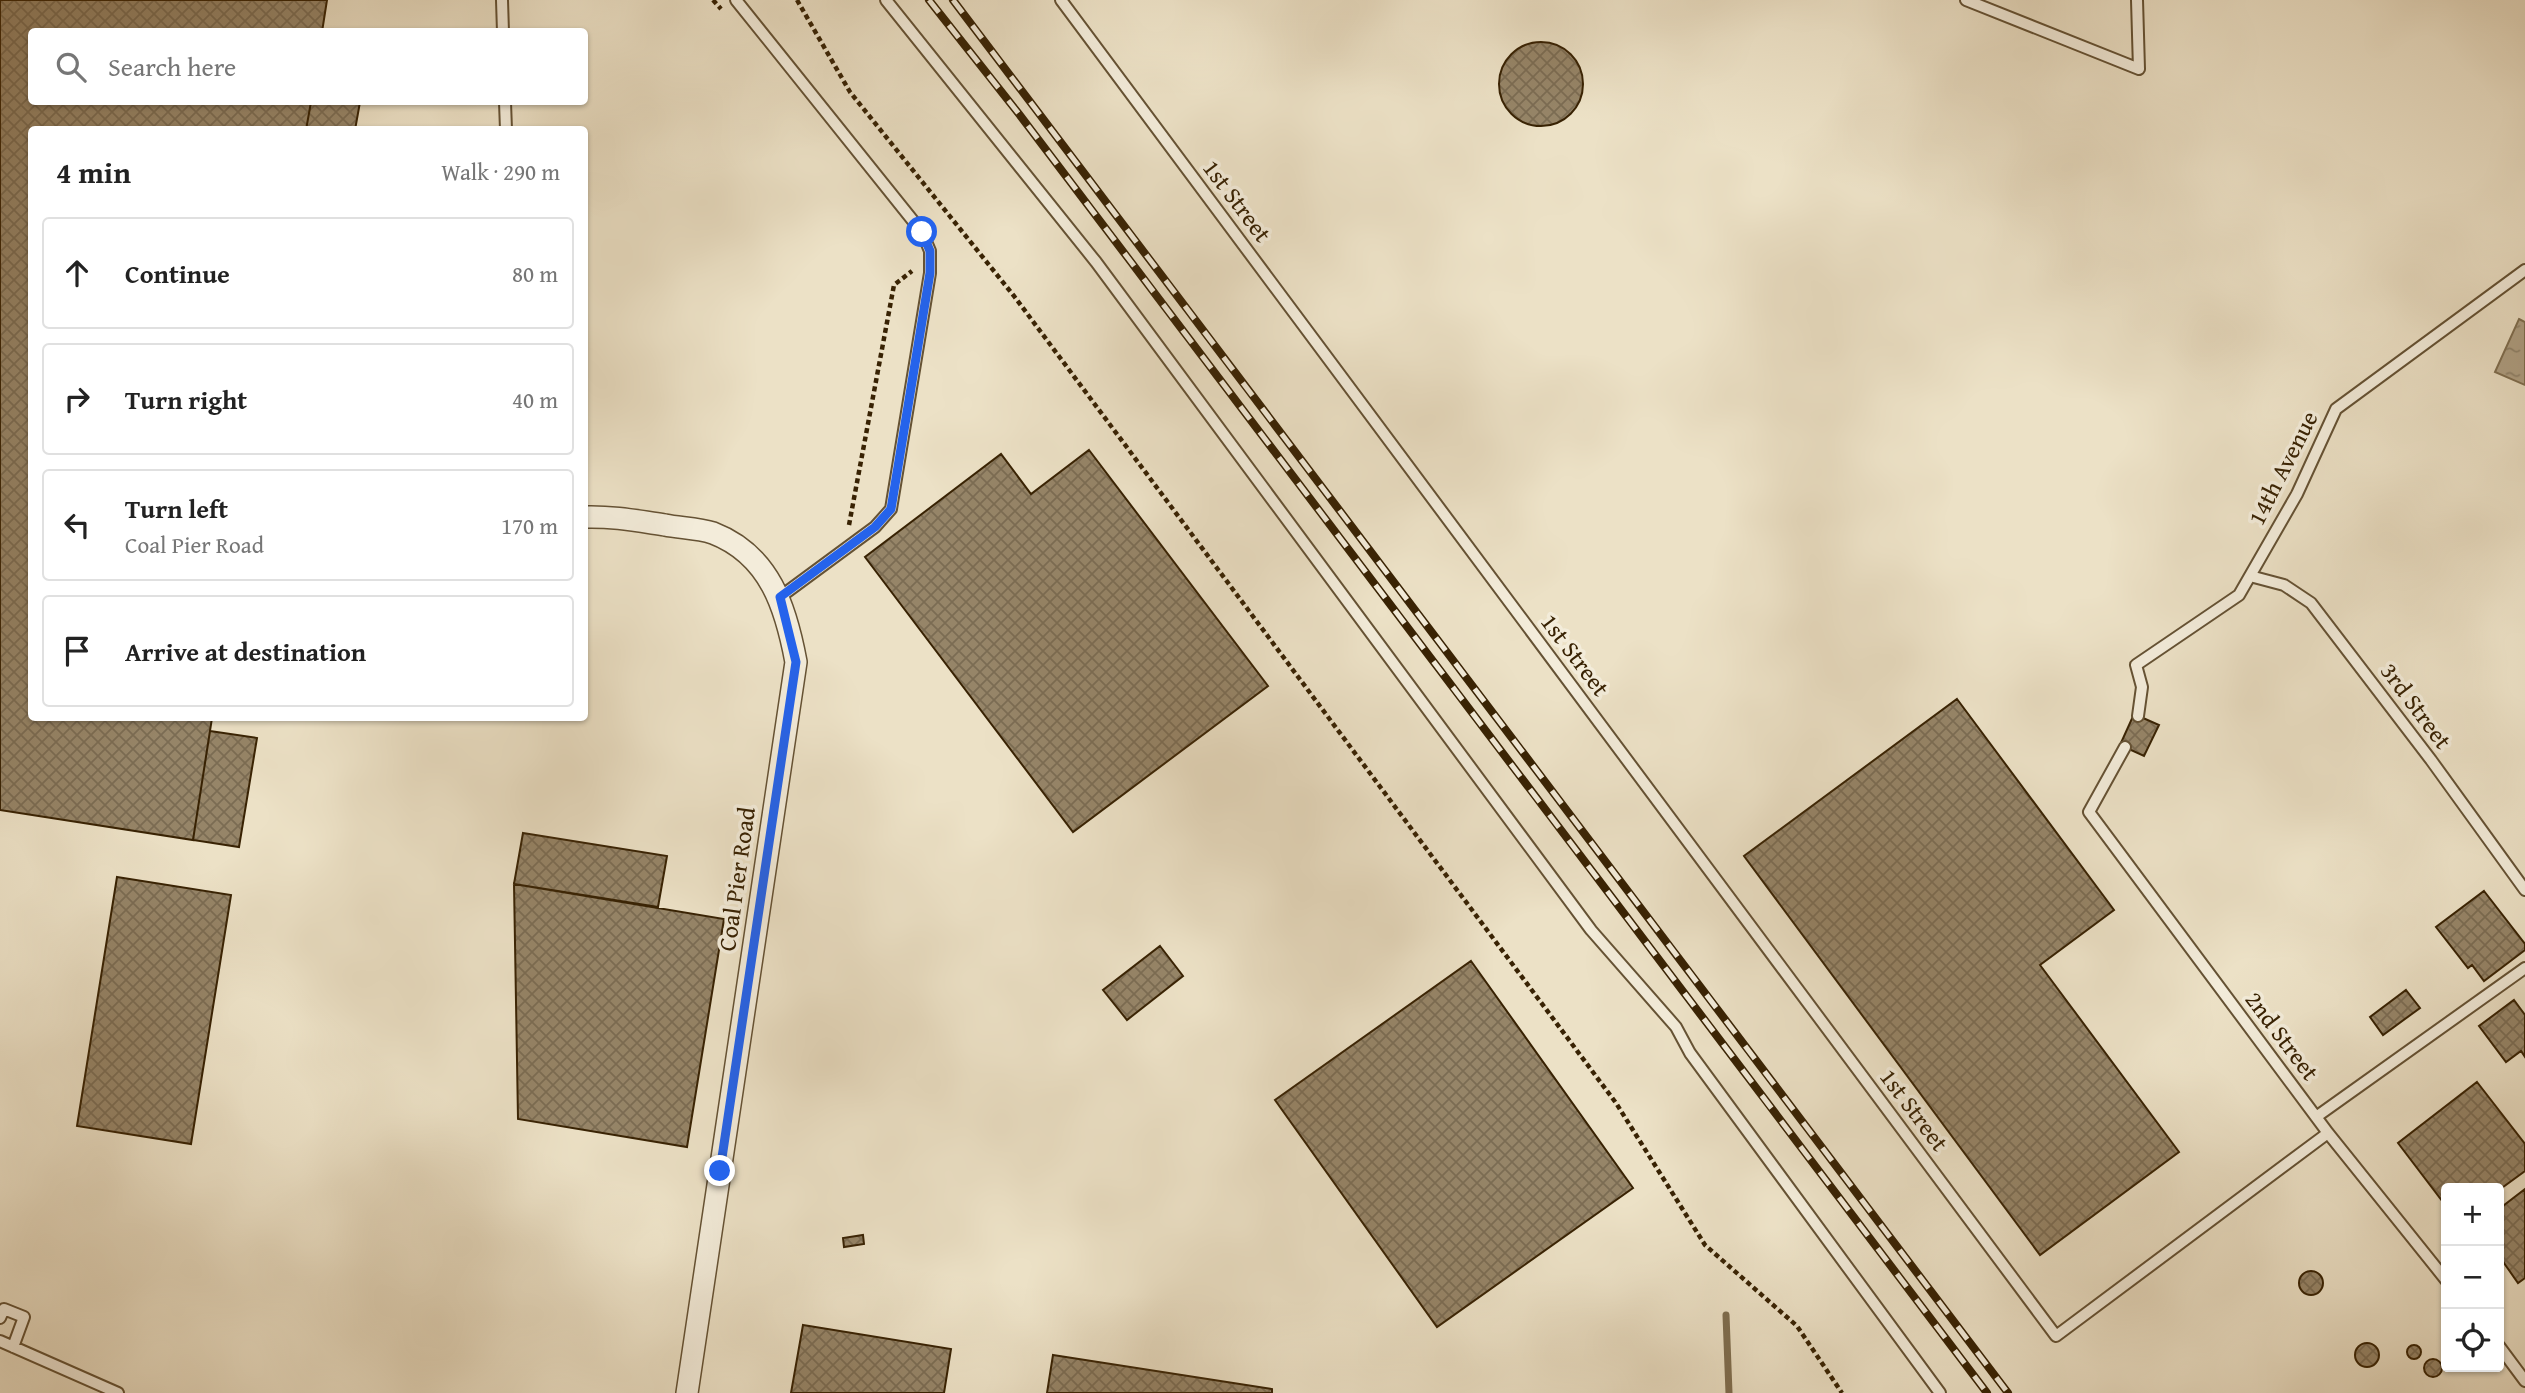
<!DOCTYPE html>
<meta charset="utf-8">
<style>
:root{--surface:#fff;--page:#f6f6f6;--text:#222;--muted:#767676;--line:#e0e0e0}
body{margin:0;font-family:"Gentium Book Plus",serif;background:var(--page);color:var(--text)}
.controls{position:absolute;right:21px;bottom:21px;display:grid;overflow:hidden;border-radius:7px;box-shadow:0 2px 5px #0004}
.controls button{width:63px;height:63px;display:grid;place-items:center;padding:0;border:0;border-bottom:2px solid var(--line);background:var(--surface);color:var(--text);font:35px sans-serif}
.stop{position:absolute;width:21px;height:21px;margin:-16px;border:5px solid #2563eb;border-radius:50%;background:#fff}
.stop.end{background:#2563eb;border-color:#fff;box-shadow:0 2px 7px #0008}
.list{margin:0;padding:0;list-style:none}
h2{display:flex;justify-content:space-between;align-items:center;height:91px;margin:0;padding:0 28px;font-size:30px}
h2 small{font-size:23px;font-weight:400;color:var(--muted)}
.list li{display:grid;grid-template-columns:46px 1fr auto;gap:21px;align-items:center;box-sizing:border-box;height:112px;margin:0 14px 14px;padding:0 14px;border:2px solid var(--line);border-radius:7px}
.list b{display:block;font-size:26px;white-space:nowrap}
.list p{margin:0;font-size:23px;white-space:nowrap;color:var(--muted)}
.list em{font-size:23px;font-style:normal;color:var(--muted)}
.icon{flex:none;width:38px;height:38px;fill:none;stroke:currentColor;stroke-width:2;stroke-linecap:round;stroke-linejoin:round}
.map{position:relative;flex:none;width:2525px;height:1393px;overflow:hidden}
.search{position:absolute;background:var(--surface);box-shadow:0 2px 5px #0004;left:28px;top:28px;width:560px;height:77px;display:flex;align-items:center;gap:18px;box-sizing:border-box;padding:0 24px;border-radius:7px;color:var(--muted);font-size:26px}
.panel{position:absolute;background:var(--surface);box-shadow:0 2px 5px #0004;left:28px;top:126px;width:560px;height:595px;border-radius:7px}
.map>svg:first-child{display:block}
.water{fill:url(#water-ripples);stroke:#7f6e50;stroke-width:2}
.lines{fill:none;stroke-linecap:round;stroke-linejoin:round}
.stream{stroke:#7f6e50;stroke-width:7}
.building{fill:url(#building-cross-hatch);stroke:#382203;stroke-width:2}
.service-casing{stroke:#655234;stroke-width:14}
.minor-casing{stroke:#655234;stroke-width:24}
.path{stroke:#382203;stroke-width:4.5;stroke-dasharray:5 3.5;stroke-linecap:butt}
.service{stroke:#f3ecda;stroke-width:10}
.minor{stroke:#f3ecda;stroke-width:21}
.rail-casing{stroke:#382203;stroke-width:8}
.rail{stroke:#f3ecda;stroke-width:5;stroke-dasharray:16;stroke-linecap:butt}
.route{stroke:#2563eb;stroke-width:9}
.labels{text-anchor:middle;stroke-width:7;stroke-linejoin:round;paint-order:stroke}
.street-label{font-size:24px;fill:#382203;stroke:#f3ecda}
</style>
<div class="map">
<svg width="2525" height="1393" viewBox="0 0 2525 1393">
<defs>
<pattern id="water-ripples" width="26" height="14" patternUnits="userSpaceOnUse" patternTransform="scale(1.75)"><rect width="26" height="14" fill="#afa084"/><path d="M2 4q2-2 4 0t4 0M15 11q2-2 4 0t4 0" fill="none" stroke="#8f826a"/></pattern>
<pattern id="building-cross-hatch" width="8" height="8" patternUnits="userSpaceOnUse" patternTransform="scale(1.75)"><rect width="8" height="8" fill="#968568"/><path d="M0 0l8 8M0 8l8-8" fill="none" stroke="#7b6c53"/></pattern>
</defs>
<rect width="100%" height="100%" fill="#ece1c6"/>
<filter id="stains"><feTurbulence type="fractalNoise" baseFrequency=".00286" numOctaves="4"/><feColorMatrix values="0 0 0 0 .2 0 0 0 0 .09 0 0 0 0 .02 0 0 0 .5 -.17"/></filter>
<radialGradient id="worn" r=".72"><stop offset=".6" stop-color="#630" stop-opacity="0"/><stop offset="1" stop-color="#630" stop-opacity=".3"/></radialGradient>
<path class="water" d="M 2519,319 L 2525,322 L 2525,385 L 2495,372 Z"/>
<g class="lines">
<path class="stream" d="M 1726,1315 L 1729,1393"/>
</g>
<path class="building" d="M 0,0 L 327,0 L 322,32 L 32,32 L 32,102 L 311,102 L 306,130 L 32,130 L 32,718 L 212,718 L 193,840 L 0,810 Z
M1499 84a42 42 0 1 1 84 0a42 42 0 1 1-84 0Z
M 311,102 L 360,102 L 355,130 L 306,130 Z
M 1089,450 L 1268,686 L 1073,832 L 865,557 L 1001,454 L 1031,494 Z
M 1957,699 L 2114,910 L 2040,965 L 2179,1152 L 2040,1255 L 1744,856 Z
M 2134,714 L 2159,725 L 2144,756 L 2120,745 Z
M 210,731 L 257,738 L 239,847 L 193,840 Z
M 523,833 L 667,856 L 658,907 L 514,884 Z
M 117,877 L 231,895 L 191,1144 L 77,1126 Z
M 514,884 L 724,919 L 687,1147 L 518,1119 Z
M 2484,891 L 2525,944 L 2525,950 L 2484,981 L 2472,965 L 2468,968 L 2436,927 Z
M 1160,946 L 1183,976 L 1127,1020 L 1103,990 Z
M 1471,961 L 1633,1188 L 1437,1327 L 1275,1100 Z
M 2406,990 L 2420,1008 L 2383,1035 L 2370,1017 Z
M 2514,1000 L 2525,1015 L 2525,1057 L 2521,1051 L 2506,1062 L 2479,1026 Z
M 2477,1082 L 2525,1144 L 2525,1171 L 2499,1190 L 2446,1188 L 2446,1206 L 2398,1143 Z
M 2525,1189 L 2525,1278 L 2518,1283 L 2499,1256 L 2499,1209 Z
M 863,1235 L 864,1244 L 844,1247 L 843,1238 Z
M2299 1283a12 12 0 1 1 24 0a12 12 0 1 1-24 0Z
M 803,1325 L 951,1349 L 944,1393 L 791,1393 Z
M2355 1355a12 12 0 1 1 24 0a12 12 0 1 1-24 0Z
M2407 1352a7 7 0 1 1 14 0a7 7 0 1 1-14 0Z
M 1053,1355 L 1272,1389 L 1272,1393 L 1047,1393 Z
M2424 1368a9 9 0 1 1 18 0a9 9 0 1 1-18 0Z"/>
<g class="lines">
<g class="service-casing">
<path id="service" d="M 502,0 L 503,32
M 736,0 L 922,232 L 930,251 L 930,273 L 891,509 L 875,527 L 780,597
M 886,0 L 1096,262 L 1591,930 L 1676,1027 L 1690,1053 L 1940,1393
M 1061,0 L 2056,1336 L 2328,1133
M 1966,0 L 2139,69 L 2137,0
M 505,102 L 506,130
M 2250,576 L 2284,585 L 2311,603 L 2431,760 L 2525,890
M 2138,716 L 2142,687 L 2136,665 L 2239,595 L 2297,494 L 2336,409 L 2525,270
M 2125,747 L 2089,812 L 2328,1133 L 2446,1280
M 2316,1117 L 2525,968
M 0,1318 L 4,1309 L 24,1317 L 13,1347
M 0,1341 L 118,1393
M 2499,1346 L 2525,1381"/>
</g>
<g class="minor-casing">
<path id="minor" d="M 584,517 C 612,516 638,521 665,525 C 680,528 698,528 713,533 C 770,555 786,608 796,662 L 687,1393"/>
</g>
<path class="path" d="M 713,0 L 721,9
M 797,0 L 850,92 L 1014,296 L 1616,1103 L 1705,1245 L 1797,1326 L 1842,1393
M 849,525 L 894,285 L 912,271"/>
<use href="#service" class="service"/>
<use href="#minor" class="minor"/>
<g class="rail-casing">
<path id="rail" d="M 929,0 L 1019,114 L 1987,1393
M 953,0 L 2008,1393"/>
</g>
<use href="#rail" class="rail"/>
</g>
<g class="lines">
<path class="route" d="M 720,1171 L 796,662 L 780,597 L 875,527 L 891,509 L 930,273 L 930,251 L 922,232"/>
</g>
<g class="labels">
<g class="street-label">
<text transform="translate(1237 201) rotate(53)" y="8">1st Street</text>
<text transform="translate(2283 468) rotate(-63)" y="8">14th Avenue</text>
<text transform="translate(1575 655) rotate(53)" y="8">1st Street</text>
<text transform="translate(2416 706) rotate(53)" y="8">3rd Street</text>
<text transform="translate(737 879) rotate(-82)" y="8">Coal Pier Road</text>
<text transform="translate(2282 1036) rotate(53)" y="8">2nd Street</text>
<text transform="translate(1914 1110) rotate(53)" y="8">1st Street</text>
</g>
</g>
<rect width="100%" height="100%" filter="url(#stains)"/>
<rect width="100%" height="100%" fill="url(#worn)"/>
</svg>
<div class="controls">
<button>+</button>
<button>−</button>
<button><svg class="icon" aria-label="locate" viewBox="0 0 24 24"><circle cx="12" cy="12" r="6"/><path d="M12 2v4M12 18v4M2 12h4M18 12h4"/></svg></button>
</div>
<div class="stop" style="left:922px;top:232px"></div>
<div class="stop end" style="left:720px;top:1171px"></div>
<div class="search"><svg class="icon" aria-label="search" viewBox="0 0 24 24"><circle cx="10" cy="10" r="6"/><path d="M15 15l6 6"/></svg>Search here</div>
<section class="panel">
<h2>4 min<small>Walk · 290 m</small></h2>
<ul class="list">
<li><svg class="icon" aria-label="ahead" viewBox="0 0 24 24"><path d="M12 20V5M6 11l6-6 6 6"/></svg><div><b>Continue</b></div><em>80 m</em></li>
<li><svg class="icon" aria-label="right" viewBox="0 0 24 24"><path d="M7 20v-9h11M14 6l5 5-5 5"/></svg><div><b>Turn right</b></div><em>40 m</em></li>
<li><svg class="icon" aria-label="left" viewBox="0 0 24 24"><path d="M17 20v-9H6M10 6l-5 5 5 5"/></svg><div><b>Turn left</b><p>Coal Pier Road</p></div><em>170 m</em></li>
<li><svg class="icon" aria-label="arrive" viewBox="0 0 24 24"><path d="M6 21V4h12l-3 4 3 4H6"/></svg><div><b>Arrive at destination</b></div></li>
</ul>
</section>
</div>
